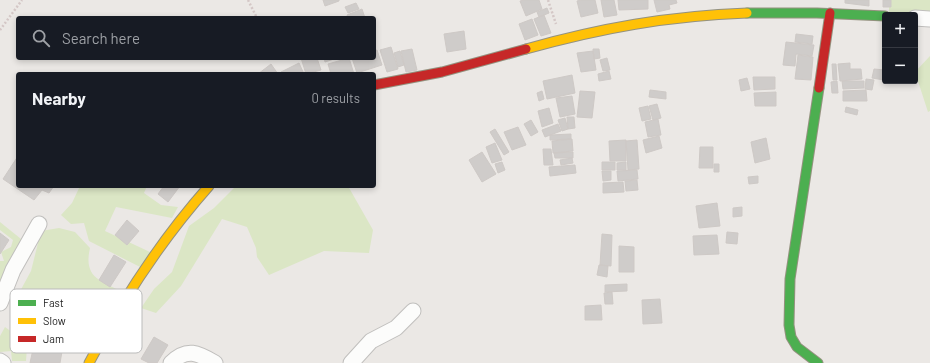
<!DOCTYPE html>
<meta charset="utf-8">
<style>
:root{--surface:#171b24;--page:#242831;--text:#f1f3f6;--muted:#9ea1a6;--line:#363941}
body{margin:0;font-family:Barlow,sans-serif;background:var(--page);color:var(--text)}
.controls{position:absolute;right:12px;top:12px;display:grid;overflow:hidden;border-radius:4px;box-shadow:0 2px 6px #0003}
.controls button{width:36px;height:36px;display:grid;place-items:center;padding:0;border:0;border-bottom:1px solid var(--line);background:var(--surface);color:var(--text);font:20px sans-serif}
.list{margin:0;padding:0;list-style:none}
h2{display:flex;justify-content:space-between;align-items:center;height:52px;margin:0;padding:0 16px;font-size:17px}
h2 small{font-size:13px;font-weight:400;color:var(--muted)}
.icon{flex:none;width:22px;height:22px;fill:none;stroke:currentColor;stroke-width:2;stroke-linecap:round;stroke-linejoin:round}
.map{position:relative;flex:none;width:930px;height:363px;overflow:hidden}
.search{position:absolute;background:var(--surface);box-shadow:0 2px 6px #0003;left:16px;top:16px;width:360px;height:44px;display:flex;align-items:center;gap:10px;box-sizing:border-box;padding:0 14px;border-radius:4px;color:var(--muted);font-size:15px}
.panel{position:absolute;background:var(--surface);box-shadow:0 2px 6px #0003;left:16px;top:72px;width:360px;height:116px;border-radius:4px}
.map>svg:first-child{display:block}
.grass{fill:#dbe6c5}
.building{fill:#cfccca;stroke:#cec9c6}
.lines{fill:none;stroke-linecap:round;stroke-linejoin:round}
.street-casing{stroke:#c0bfbd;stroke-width:17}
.fast-casing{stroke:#94927f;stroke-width:11}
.slow-casing{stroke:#94927f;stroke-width:11}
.jam-casing{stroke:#94927f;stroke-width:11}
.path{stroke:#d4c7c6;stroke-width:2.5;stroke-dasharray:2 2;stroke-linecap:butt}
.street{stroke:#fcfcfb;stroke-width:15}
.fast{stroke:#4caf50;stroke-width:9}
.slow{stroke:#ffc107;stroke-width:9}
.jam{stroke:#c62828;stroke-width:9}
.key{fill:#fff;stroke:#bbb;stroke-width:1}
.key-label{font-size:11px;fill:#1c1c1c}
</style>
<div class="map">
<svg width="930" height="363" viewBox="0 0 930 363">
<rect width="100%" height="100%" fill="#ebe8e5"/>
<path class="grass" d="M 889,0 L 930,0 L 930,19 L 915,15 L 889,15 Z
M 930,56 L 930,111 L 928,112 L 915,72 Z
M 80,186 L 147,186 L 144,193 L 161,205 L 178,207 L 172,218 L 116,207 L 105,231 L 150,252 L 146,270 L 89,241 L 84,223 L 71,224 L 61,215 L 72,203 Z
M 236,186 L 348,186 L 373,230 L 369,253 L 324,251 L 269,275 L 257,257 L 256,248 L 247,227 L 222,219 L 181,286 L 156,313 L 141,308 L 154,289 L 172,272 L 189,226 L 214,208 Z
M 0,222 L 26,243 L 0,286 L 0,261 L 4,261 L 1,252 L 11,247 L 13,240 L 0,230 Z
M 59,228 L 75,232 L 90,248 C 83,278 101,281 123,292 L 119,301 L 106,301 L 82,297 L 72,312 L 98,326 L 92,346 C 79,346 66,343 54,335 C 50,332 47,327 42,325 C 27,316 25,324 12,306 L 31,271 L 41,231 Z
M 5,327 L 16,335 L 28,333 L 26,361 L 12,361 L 11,351 L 0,352 L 0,336 Z"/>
<path class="building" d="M 323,0 L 339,0 L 339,1 L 325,6 Z
M 524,0 L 539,0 L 542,9 L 526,16 L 520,1 Z
M 581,0 L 595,0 L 598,13 L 581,17 L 577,1 Z
M 601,0 L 614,0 L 617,15 L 604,17 Z
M 618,0 L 648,0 L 648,9 L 619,10 Z
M 654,0 L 676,0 L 677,3 L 669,5 L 670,9 L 657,12 Z
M 845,0 L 869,0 L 869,6 L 845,3 Z
M 883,0 L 891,0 L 891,7 L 883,7 Z
M 356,3 L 359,9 L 348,13 L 345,7 Z
M 547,8 L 549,13 L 539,17 L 537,12 Z
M 362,9 L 365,18 L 348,18 L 347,15 Z
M 544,15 L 551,33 L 541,36 L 534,19 Z
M 532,19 L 538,35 L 525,40 L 519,24 Z
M 464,31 L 466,49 L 447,52 L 444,34 Z
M 796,34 L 813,36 L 812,44 L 795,42 Z
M 786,42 L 814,45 L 812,56 L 796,54 L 795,66 L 783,65 Z
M 391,47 L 398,69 L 387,72 L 380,50 Z
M 412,49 L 417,70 L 406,72 L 401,51 Z
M 593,49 L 599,49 L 600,58 L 594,59 Z
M 377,50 L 382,65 L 357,73 L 352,58 L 374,58 L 374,51 Z
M 400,51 L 404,65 L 398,67 L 394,53 Z
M 593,51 L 596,70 L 581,72 L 577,53 Z
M 798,55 L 813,57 L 811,80 L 795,79 Z
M 301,58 L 317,58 L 321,70 L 306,74 Z
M 324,58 L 337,58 L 325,62 Z
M 349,58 L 354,74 L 331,74 L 328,64 Z
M 607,58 L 610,70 L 603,71 L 600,60 Z
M 299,63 L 304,74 L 282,74 L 281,72 Z
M 850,63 L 850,69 L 861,69 L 862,79 L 840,81 L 838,64 Z
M 271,64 L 278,74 L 258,74 Z
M 832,64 L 836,64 L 837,80 L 833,80 Z
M 874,69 L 885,70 L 884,80 L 872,78 Z
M 609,71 L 611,79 L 599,81 L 598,74 Z
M 572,75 L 575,93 L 547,99 L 543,81 Z
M 753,77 L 775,77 L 775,89 L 754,90 Z
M 747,78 L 750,89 L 741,91 L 739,80 Z
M 866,79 L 874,80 L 872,90 L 865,89 Z
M 837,81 L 838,93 L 832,93 L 831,82 Z
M 842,81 L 864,81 L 864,88 L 843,89 Z
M 650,90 L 666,92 L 666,99 L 649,97 Z
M 866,90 L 867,101 L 843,101 L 843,91 Z
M 542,91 L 544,99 L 539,101 L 537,93 Z
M 580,91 L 595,92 L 592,118 L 577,117 Z
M 776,92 L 776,106 L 755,106 L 754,93 Z
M 572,96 L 575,114 L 560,117 L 556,98 Z
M 657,104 L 661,118 L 653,120 L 649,106 Z
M 648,106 L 651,119 L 642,121 L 639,108 Z
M 846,107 L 858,110 L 857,115 L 845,112 Z
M 549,108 L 553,123 L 542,127 L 538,111 Z
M 567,117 L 574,117 L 575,128 L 568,129 Z
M 565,118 L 568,129 L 562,131 L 558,120 Z
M 658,119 L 661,135 L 648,137 L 645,122 Z
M 531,120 L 538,132 L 531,136 L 524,124 Z
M 558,124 L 561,131 L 545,137 L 542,130 Z
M 518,127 L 526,145 L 512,150 L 504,132 Z
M 495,129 L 509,152 L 504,155 L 490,132 Z
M 571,134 L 571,139 L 550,140 L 550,135 Z
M 659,136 L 662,148 L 646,153 L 643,140 Z
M 766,138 L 770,159 L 755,163 L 751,142 Z
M 572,139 L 573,151 L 553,153 L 552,141 Z
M 626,140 L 626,161 L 610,161 L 609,141 Z
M 637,140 L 639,169 L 628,170 L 626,141 Z
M 495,143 L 502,160 L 492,163 L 486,147 Z
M 700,147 L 713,147 L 713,168 L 699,168 Z
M 543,149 L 551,149 L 553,165 L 544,165 Z
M 482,152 L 496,174 L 482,182 L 469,160 Z
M 573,152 L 573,158 L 555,158 L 554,153 Z
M 18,156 L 18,186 L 54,186 L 49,193 L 42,190 L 34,200 L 3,179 Z
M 572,158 L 573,163 L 561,165 L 560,160 Z
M 502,162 L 505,170 L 498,173 L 495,164 Z
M 602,162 L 615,162 L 615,170 L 602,170 Z
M 626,162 L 626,170 L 617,170 L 617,163 Z
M 714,164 L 719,164 L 719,172 L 714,172 Z
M 575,165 L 576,173 L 550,176 L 549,167 Z
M 637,170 L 638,179 L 618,181 L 617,171 Z
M 602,171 L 611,171 L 611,180 L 603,181 Z
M 758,176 L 758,183 L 749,184 L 748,177 Z
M 637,180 L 638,190 L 626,191 L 625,181 Z
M 623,182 L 624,192 L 603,193 L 603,183 Z
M 164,186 L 180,186 L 168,202 L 158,194 Z
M 717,203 L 720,226 L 699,228 L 696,206 Z
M 742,207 L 742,216 L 733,217 L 733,208 Z
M 127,220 L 139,231 L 127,245 L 115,235 Z
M 727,232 L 738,233 L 737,244 L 726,243 Z
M 0,233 L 9,240 L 0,254 Z
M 602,234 L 612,235 L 611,266 L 600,265 Z
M 717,235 L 719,254 L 694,255 L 693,236 Z
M 619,246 L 634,247 L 634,272 L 619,272 Z
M 114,255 L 126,262 L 110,287 L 99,280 Z
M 599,265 L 608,266 L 607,277 L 597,275 Z
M 627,284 L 627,291 L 605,292 L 605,285 Z
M 612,292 L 613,304 L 605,304 L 604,293 Z
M 660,299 L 662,323 L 643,324 L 642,300 Z
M 601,305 L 602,320 L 585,320 L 585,306 Z
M 154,337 L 168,345 L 157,363 L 149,363 L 141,359 Z
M 35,340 L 63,346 L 60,363 L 30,363 Z"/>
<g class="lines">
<g class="street-casing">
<path id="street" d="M 915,18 L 930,19
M 0,303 L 13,270 L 39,224
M 0,361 L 3,363
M 171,363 C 187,347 198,353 215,363
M 351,363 L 371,341 L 396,328 L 413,311"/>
</g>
<g class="fast-casing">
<path id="fast" d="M 747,13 L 817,13 L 885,16
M 818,363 L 797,347 L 791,337 L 789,325 L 790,279 L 819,88"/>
</g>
<g class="slow-casing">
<path id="slow" d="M 526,49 C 601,28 668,16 747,13
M 89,363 C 122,300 162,239 209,186"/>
</g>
<g class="jam-casing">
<path id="jam" d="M 374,85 L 442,72 L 526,49
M 819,88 L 830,13"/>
</g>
<path class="path" d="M 248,0 L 257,18
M 548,0 L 556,24
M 0,30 L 22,0"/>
<use href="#street" class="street"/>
<use href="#fast" class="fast"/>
<use href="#slow" class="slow"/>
<use href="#jam" class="jam"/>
</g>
<rect x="10" y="289" width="132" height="64" rx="6" class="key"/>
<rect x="18" y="300" width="18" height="6" fill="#4caf50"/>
<rect x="18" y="318" width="18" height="6" fill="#ffc107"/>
<rect x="18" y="336" width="18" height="6" fill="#c62828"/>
<g class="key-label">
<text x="43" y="307">Fast</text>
<text x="43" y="325">Slow</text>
<text x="43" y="343">Jam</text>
</g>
</svg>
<div class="controls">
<button>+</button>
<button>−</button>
</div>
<div class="search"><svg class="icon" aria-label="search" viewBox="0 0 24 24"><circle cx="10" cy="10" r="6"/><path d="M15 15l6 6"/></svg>Search here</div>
<section class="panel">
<h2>Nearby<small>0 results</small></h2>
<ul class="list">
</ul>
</section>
</div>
